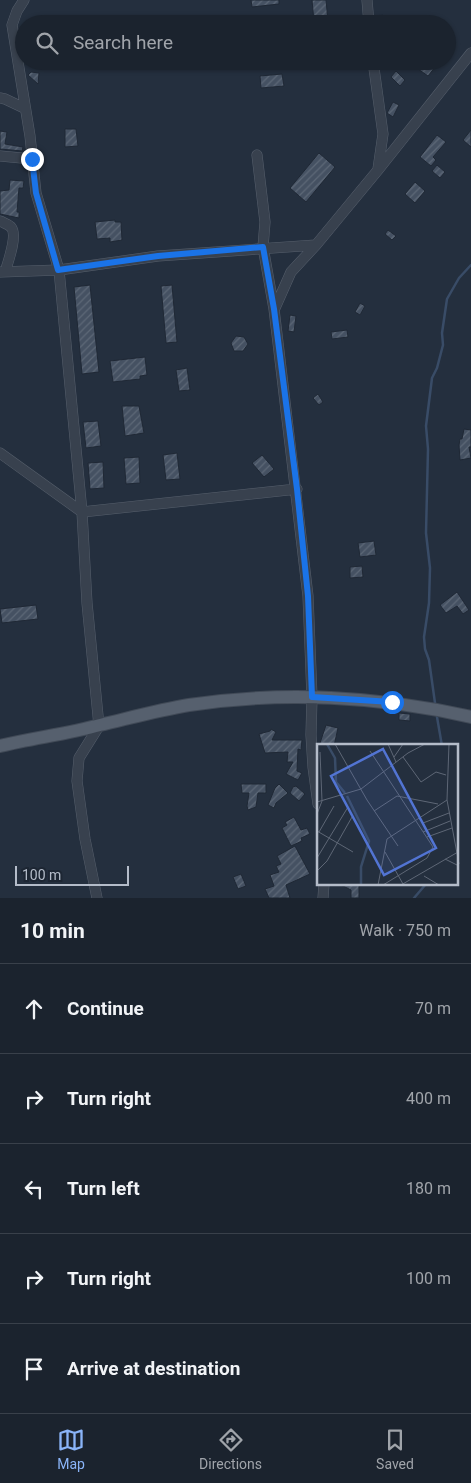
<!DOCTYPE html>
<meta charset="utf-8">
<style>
:root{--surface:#1b232e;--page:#282f3a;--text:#f1f3f6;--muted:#a0a4aa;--line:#39404a;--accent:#8ab4f8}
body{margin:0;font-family:Roboto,sans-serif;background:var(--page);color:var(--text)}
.scale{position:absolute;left:15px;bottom:12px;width:114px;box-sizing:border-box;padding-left:5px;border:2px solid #b4bcc9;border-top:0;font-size:14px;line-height:18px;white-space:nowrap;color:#b4bcc9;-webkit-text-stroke:4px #1d2633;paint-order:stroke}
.stop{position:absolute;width:15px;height:15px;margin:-11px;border:4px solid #1a73e8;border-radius:50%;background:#fff}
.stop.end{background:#1a73e8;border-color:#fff;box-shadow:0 1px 5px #0008}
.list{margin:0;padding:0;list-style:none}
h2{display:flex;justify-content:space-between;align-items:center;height:65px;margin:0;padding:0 20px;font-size:21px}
h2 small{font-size:16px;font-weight:400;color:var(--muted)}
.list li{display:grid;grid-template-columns:32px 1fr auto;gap:15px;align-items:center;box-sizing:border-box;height:90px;padding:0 20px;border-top:1px solid var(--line)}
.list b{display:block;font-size:19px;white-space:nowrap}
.list em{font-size:16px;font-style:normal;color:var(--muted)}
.icon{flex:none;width:28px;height:28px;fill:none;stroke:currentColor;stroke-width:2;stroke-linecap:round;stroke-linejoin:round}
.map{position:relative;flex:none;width:471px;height:898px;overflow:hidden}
.search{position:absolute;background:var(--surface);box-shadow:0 1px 4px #0004;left:15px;right:15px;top:15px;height:55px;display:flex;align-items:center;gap:12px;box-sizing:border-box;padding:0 18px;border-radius:28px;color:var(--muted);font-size:19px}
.sheet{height:515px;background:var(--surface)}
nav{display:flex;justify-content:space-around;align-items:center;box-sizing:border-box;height:70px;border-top:1px solid var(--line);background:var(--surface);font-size:14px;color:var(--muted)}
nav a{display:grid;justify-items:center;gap:2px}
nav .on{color:var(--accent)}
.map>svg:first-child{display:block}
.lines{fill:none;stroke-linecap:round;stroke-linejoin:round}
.stream{stroke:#394c67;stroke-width:2.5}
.building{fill:url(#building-hatch);stroke:#1f2835}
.minor-casing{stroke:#565f6c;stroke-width:11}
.major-casing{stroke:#414a57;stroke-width:14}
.minor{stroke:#38414e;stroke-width:10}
.major{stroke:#56606e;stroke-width:12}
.route{stroke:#1a73e8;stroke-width:6}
.inset-river{fill:none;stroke:#394c67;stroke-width:2.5}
.inset-road{fill:none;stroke:#5e6776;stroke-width:1}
.view{fill:#5274d3;fill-opacity:0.15;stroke:#5274d3;stroke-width:2.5}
.inset-edge{fill:none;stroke:#b4bcc9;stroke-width:2.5}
</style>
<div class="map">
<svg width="471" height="898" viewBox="0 0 471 898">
<defs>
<pattern id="building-hatch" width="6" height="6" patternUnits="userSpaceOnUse" patternTransform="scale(1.25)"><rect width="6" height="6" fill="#455162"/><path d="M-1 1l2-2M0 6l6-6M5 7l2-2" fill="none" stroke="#5d6877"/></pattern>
</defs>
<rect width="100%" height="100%" fill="#242f3e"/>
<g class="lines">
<path class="stream" d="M 435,703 L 429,660 L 425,649 L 424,637 L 429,603 L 430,568 L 426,533 L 428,449 L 426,426 L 432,378 L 437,368 L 443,345 L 442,333 L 447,299 L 459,278 L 471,265
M 437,717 L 442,746
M 414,898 L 426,884"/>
</g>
<path class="building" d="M 251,0 L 279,0 L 279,4 L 252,7 Z
M 312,0 L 326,0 L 328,21 L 314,22 Z
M 383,15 L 384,21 L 376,23 L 375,16 Z
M 53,61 L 75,61 L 76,65 L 48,68 Z
M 424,61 L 430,61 L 436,66 L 428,76 L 418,69 Z
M 396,71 L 405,80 L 400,86 L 391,77 Z
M 31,72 L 39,73 L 38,84 L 28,75 Z
M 282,74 L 284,86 L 261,88 L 260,76 Z
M 393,102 L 399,105 L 393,117 L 387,113 Z
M 65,129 L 76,129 L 78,146 L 65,147 Z
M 471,130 L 471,147 L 463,140 Z
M 0,131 L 7,132 L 5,144 L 23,147 L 22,151 L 0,149 Z
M 437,135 L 446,142 L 433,157 L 436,160 L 431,166 L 420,157 Z
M 319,153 L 335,167 L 306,202 L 290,188 Z
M 437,165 L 445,172 L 440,178 L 432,171 Z
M 10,180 L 24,181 L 23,188 L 19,188 L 17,212 L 19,212 L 19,218 L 0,214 L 0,191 L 9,190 Z
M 415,182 L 425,191 L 415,203 L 405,194 Z
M 115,220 L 115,222 L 121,222 L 122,240 L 110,242 L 110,238 L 97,239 L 95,222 Z
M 388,230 L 396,236 L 392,240 L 385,234 Z
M 90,285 L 99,372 L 82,374 L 74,287 Z
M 172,285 L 177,342 L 166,343 L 161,286 Z
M 360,303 L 365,306 L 360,315 L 355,312 Z
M 290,315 L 296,316 L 294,332 L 288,331 Z
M 347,330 L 348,337 L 332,339 L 331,332 Z
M 236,336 L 244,337 L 248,344 L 243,351 L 234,351 L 231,343 Z
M 145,357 L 147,375 L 140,376 L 140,379 L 113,382 L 110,361 Z
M 187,368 L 190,390 L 179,391 L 176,370 Z
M 318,394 L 323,402 L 319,405 L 313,398 Z
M 122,406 L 139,406 L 144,433 L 125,436 Z
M 98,421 L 101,446 L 86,448 L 83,422 Z
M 464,429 L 471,430 L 471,447 L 469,447 L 471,458 L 460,460 L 459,445 L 460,439 L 462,439 Z
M 177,453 L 180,479 L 166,480 L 163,455 Z
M 262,455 L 274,469 L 264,477 L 252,463 Z
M 139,457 L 140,483 L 126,484 L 124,458 Z
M 103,462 L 104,488 L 90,489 L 88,463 Z
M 374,541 L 376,555 L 360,557 L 358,543 Z
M 362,566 L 363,577 L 350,578 L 350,567 Z
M 457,592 L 469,610 L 463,614 L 457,606 L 446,613 L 440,605 Z
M 36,605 L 38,619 L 2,623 L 0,609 Z
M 399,713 L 410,714 L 410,721 L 399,720 Z
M 326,725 L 338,728 L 334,746 L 319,746 Z
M 271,729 L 276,732 L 272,740 L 302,740 L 301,750 L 298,749 L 297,771 L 302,773 L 298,780 L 286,774 L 293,762 L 287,762 L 288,752 L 265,753 L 259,734 L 270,731 Z
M 241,784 L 266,784 L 266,793 L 258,793 L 256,807 L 248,810 L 247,806 L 249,793 L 242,793 Z
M 279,784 L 288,793 L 276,803 L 274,808 L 268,805 L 275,788 Z
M 296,786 L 305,794 L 299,801 L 290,793 L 293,787 Z
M 294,817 L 301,830 L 307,828 L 310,834 L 301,838 L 302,841 L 291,846 L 282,828 L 287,825 L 285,822 Z
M 295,846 L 310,874 L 286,885 L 290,898 L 269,898 L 265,889 L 274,886 L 270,875 L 279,872 L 276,866 L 281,864 L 277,856 Z
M 241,874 L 246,886 L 238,889 L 233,877 Z
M 339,884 L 359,884 L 359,898 L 351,898 L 351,890 Z"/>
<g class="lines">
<g class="minor-casing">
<path id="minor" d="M 24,0 L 17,11 L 12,25 L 30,136 L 36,193 L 59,270 L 82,512 L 87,603 L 99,726 L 79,758 L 77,781 L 85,839 L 97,898
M 367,0 L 369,24
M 373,61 L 383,134 L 378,169
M 0,98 L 5,99 L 24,108
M 257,155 L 265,222 L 263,247 L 274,309 L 308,596 L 312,697 L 311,735 L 313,767 L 318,804
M 0,156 L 32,159
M 0,221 C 4,223 8,224 11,227 C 18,235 8,262 5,272
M 0,272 L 59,270 L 158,256 L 316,245 L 378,170 L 471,53
M 275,308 L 291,272 L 316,245
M 0,453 L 82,512 L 297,489
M 323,898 L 324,884"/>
</g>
<g class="major-casing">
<path id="major" d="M 0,746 C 33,738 67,734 100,725 C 130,718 159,710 189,705 C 282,691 380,696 471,717"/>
</g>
<use href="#minor" class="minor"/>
<use href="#major" class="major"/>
</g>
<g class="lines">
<path class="route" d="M 32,159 L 36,193 L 58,270 L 158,256 L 263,247 L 274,309 L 297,489 L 308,596 L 312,697 L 392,702"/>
</g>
<g transform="translate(317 744)">
<rect width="141" height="141" fill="#242f3e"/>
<path class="inset-river" d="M 10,0 L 18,14 L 19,38 L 28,49M 30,52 L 52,97 L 44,123 L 44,141"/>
<path class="inset-road" d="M 18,0 L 50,56 L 81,102M 71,0 L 79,18M 132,0 L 130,56 L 142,120M 53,7 L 116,103 L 110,114 L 66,141M 77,13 L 86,0M 86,13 L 104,38 L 119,28 L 129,31M 0,58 L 44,45 L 91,9 L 108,0M 57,67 L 80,52 L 121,60M 0,70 L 5,57 L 3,8M 102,74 L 106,79 L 132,69M 0,87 L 36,108M 2,88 L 17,62M 106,88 L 133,77M 110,93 L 135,84M 68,108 L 86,140M 0,114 L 31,63M 128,115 L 142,122M 0,127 L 10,117 L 35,73M 107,132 L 122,141M 61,141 L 70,95 L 130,56M 84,141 L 141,108"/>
<path class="view" d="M 66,5 L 119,104 L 67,131 L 14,32 Z"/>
<rect width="141" height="141" class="inset-edge"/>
</g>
</svg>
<div class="scale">100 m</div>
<div class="stop" style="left:392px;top:702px"></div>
<div class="stop end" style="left:32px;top:159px"></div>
<div class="search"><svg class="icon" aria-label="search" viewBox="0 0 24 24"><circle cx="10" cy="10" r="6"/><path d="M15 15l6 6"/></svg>Search here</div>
</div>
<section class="sheet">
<h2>10 min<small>Walk · 750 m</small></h2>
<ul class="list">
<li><svg class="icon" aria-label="ahead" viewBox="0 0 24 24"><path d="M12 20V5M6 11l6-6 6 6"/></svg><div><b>Continue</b></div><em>70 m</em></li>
<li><svg class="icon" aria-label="right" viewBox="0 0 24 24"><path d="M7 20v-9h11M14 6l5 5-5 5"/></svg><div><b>Turn right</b></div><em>400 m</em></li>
<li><svg class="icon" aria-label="left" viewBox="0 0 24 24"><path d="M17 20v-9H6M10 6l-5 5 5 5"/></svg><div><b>Turn left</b></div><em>180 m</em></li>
<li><svg class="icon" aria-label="right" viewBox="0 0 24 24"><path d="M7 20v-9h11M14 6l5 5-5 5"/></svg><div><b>Turn right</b></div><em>100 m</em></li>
<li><svg class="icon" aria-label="arrive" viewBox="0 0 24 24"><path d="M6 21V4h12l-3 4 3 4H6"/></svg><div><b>Arrive at destination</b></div></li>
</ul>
</section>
<nav>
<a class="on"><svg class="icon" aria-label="map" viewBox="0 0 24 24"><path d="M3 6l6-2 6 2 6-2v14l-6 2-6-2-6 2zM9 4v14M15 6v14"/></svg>Map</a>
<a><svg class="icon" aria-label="directions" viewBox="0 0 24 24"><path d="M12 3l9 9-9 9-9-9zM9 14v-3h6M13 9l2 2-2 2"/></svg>Directions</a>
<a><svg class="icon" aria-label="saved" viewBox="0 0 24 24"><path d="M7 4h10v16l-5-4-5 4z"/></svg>Saved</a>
</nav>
